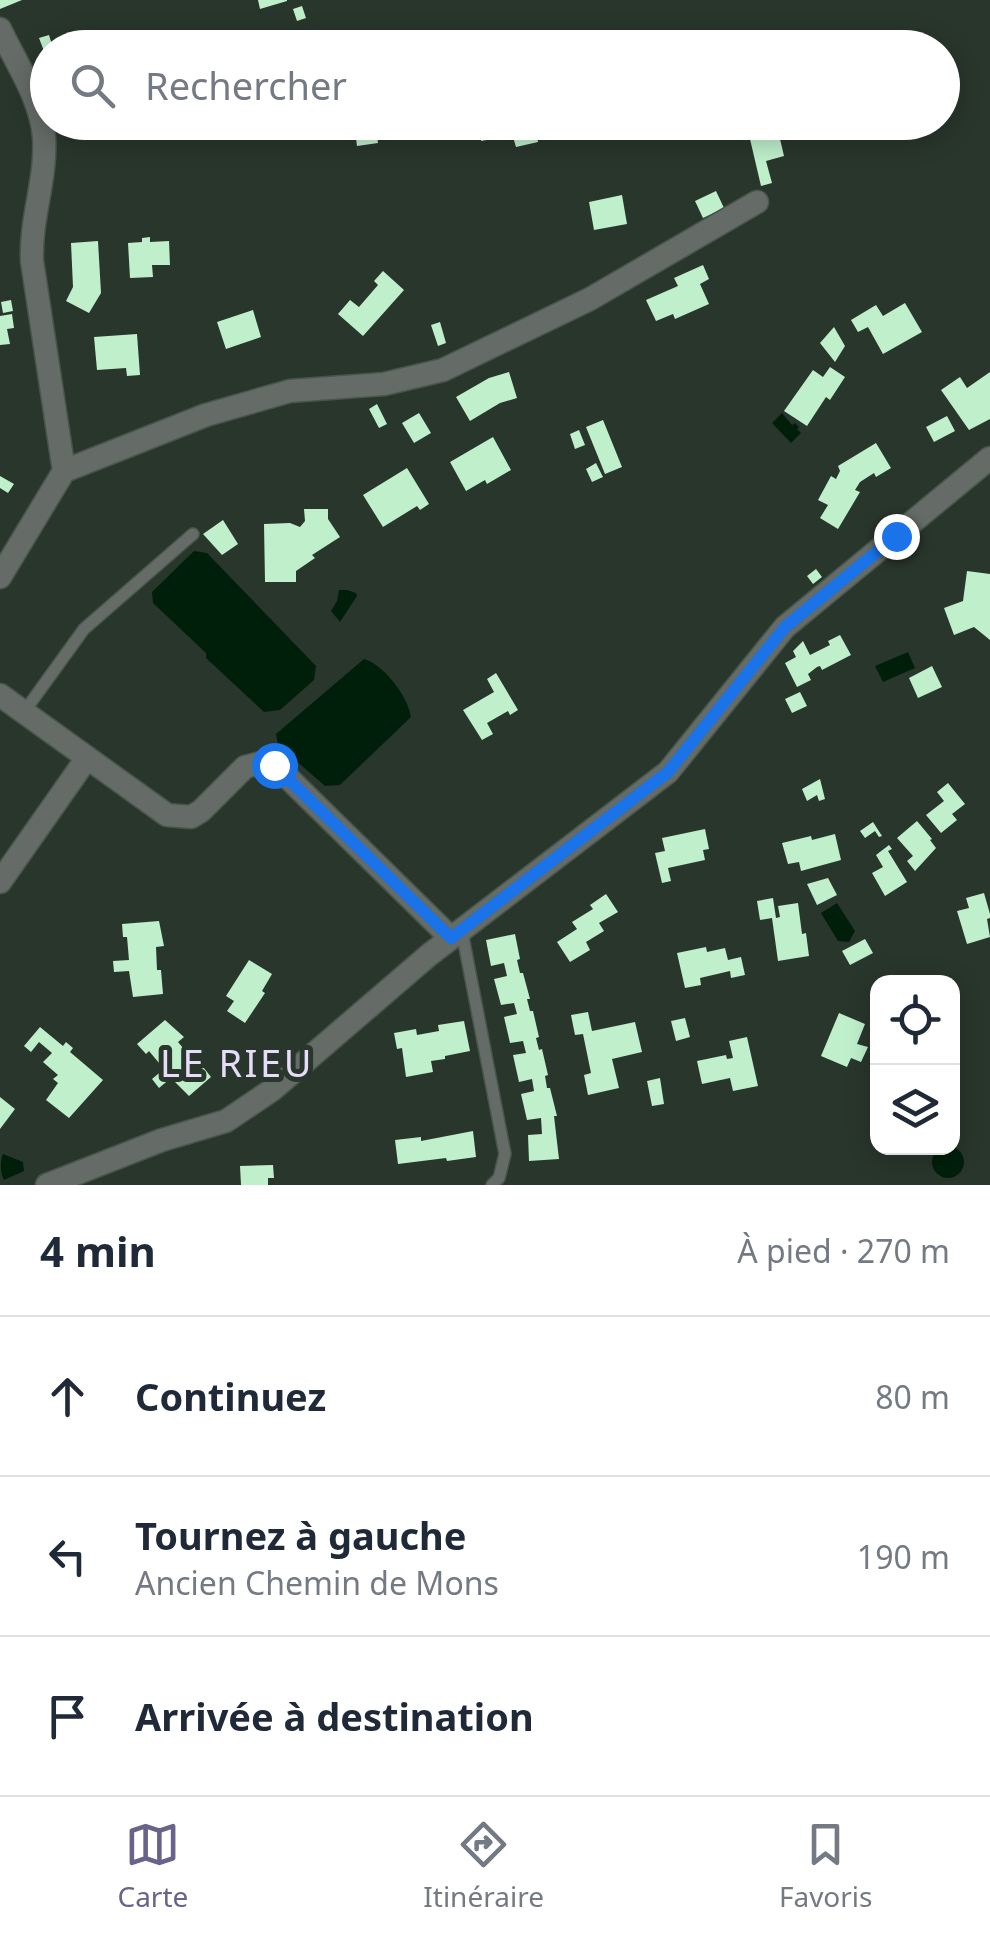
<!DOCTYPE html>
<html lang="fr">
<meta charset="utf-8">
<style>
:root{--surface:#fff;--page:#f6f6f7;--text:#1f2937;--muted:#747a83;--line:#e0e1e3;--accent:#69628b}
body{margin:0;font-family:"Noto Sans",sans-serif;background:var(--page);color:var(--text)}
.controls{position:absolute;right:30px;bottom:30px;display:grid;overflow:hidden;border-radius:20px;box-shadow:0 5px 25px #0003}
.controls button{width:90px;height:90px;display:grid;place-items:center;padding:0;border:0;border-bottom:2px solid var(--line);background:var(--surface);color:var(--text);font:50px sans-serif}
.stop{position:absolute;width:30px;height:30px;margin:-22px;border:8px solid #1a73e8;border-radius:50%;background:#fff}
.stop.end{background:#1a73e8;border-color:#fff;box-shadow:0 2px 10px #0008}
.list{margin:0;padding:0;list-style:none}
h2{display:flex;justify-content:space-between;align-items:center;height:130px;margin:0;padding:0 40px;font-size:42px}
h2 small{font-size:32px;font-weight:400;color:var(--muted)}
.list li{display:grid;grid-template-columns:65px 1fr auto;gap:30px;align-items:center;box-sizing:border-box;height:160px;padding:0 40px;border-top:2px solid var(--line)}
.list b{display:block;font-size:38px;white-space:nowrap}
.list p{margin:0;font-size:32px;white-space:nowrap;color:var(--muted)}
.list em{font-size:32px;font-style:normal;color:var(--muted)}
.icon{flex:none;width:55px;height:55px;fill:none;stroke:currentColor;stroke-width:2;stroke-linecap:round;stroke-linejoin:round}
.map{position:relative;flex:none;width:990px;height:1185px;overflow:hidden}
.search{position:absolute;background:var(--surface);box-shadow:0 5px 25px #0003;left:30px;right:30px;top:30px;height:110px;display:flex;align-items:center;gap:25px;box-sizing:border-box;padding:0 35px;border-radius:55px;color:var(--muted);font-size:38px}
.sheet{height:610px;background:var(--surface)}
nav{display:flex;justify-content:space-around;align-items:center;box-sizing:border-box;height:140px;border-top:2px solid var(--line);background:var(--surface);font-size:28px;color:var(--muted)}
nav a{display:grid;justify-items:center;gap:5px}
nav .on{color:var(--accent)}
.map>svg:first-child{display:block}
.water{fill:#001f0a}
.building{fill:#bfefcb}
.lines{fill:none;stroke-linecap:round;stroke-linejoin:round}
.service-casing{stroke:#48554b;stroke-width:14}
.minor-casing{stroke:#48554b;stroke-width:25}
.service{stroke:#656b66;stroke-width:11}
.minor{stroke:#656b66;stroke-width:22}
.route{stroke:#1a73e8;stroke-width:12}
.labels{text-anchor:middle;stroke-width:10;stroke-linejoin:round;paint-order:stroke}
.quarter-label{font-size:38px;letter-spacing:2.5px;fill:#e7dcf9;stroke:#29362c}
</style>
<div class="map">
<svg width="990" height="1185" viewBox="0 0 990 1185">
<rect width="100%" height="100%" fill="#29362c"/>
<path class="water" d="M 782,413 L 792,425 L 795,423 L 799,427 L 797,429 L 801,433 L 791,443 L 772,423 Z
M 194,551 L 207,553 L 316,666 L 314,680 L 280,710 L 264,712 L 206,658 L 206,653 L 153,603 L 152,592 Z
M 339,590 L 347,590 L 356,593 L 357,596 L 340,622 L 331,611 L 337,601 Z
M 908,652 L 915,668 L 883,682 L 875,666 Z
M 364,659 C 383,664 408,696 411,717 L 340,785 L 325,786 L 278,745 L 276,734 Z
M 837,903 L 855,931 L 849,942 L 838,941 L 821,913 Z
M932 1162a16 16 0 1 1 32 0a16 16 0 1 1-32 0Z
M 3,1154 L 23,1162 L 24,1171 L 4,1180 C 0,1173 0,1161 3,1154 Z"/>
<path class="building" d="M 0,0 L 22,0 L 0,9 Z
M 258,0 L 287,0 L 287,1 L 260,9 Z
M 302,6 L 306,18 L 297,21 L 293,9 Z
M 49,35 L 53,48 L 48,48 L 47,59 L 39,38 Z
M 354,122 L 375,122 L 378,143 L 357,146 Z
M 465,122 L 501,122 L 504,137 L 481,141 L 481,138 L 468,140 Z
M 746,122 L 776,122 L 784,156 L 766,161 L 772,183 L 761,186 Z
M 536,127 L 538,142 L 516,147 L 513,137 L 525,133 L 525,128 Z
M 716,191 L 724,208 L 703,218 L 695,201 Z
M 622,195 L 627,224 L 594,230 L 589,202 Z
M 150,237 L 150,242 L 169,241 L 170,265 L 152,265 L 153,277 L 130,278 L 128,243 L 142,242 L 142,238 Z
M 98,241 L 101,293 L 89,313 L 66,301 L 73,287 L 71,243 Z
M 703,265 L 709,279 L 700,284 L 709,304 L 675,319 L 673,314 L 656,321 L 646,300 L 678,286 L 674,278 Z
M 383,271 L 404,290 L 363,336 L 338,314 L 350,300 L 359,307 L 378,285 L 374,281 Z
M 11,300 L 13,311 L 3,313 L 1,302 Z
M 905,303 L 922,332 L 883,354 L 868,327 L 858,332 L 851,320 L 876,305 L 883,316 Z
M 253,310 L 261,337 L 226,349 L 217,322 Z
M 12,314 L 14,328 L 7,329 L 10,344 L 0,345 L 0,316 Z
M 440,322 L 446,343 L 438,346 L 431,325 Z
M 834,327 L 845,346 L 835,362 L 820,343 Z
M 137,334 L 140,375 L 127,376 L 126,368 L 97,370 L 94,337 Z
M 830,367 L 845,377 L 830,400 L 826,397 L 807,426 L 784,411 L 813,370 L 823,377 Z
M 509,372 L 517,398 L 500,403 L 470,421 L 456,397 L 489,378 Z
M 990,372 L 990,419 L 969,430 L 941,390 L 960,377 L 967,388 Z
M 377,404 L 387,424 L 379,428 L 369,409 Z
M 419,413 L 431,433 L 414,443 L 402,423 Z
M 947,416 L 955,431 L 934,442 L 926,427 Z
M 603,420 L 622,467 L 605,474 L 586,427 Z
M 579,430 L 585,445 L 575,449 L 570,434 Z
M 493,437 L 511,470 L 487,484 L 485,480 L 466,491 L 450,462 Z
M 876,443 L 891,468 L 876,477 L 874,473 L 860,482 L 855,490 L 860,492 L 838,529 L 820,518 L 828,505 L 818,500 L 831,476 L 836,479 L 840,471 L 838,466 Z
M 596,463 L 603,477 L 592,482 L 586,469 Z
M 407,468 L 429,504 L 420,510 L 417,506 L 383,527 L 363,495 Z
M 0,476 L 14,484 L 8,493 L 0,488 Z
M 304,509 L 328,509 L 328,519 L 340,537 L 312,555 L 315,558 L 296,571 L 296,582 L 265,582 L 264,524 L 290,523 L 300,527 L 305,521 Z
M 223,520 L 238,544 L 222,555 L 203,534 Z
M 816,569 L 822,577 L 813,584 L 807,576 Z
M 967,571 L 990,574 L 990,640 L 974,627 L 954,635 L 944,608 L 963,601 Z
M 840,635 L 851,655 L 822,670 L 820,666 L 817,667 L 808,674 L 811,680 L 797,687 L 785,663 L 796,657 L 793,651 L 803,641 L 810,655 L 830,645 L 828,641 Z
M 932,666 L 942,687 L 918,698 L 909,678 Z
M 496,673 L 518,710 L 510,715 L 508,711 L 487,723 L 493,734 L 482,740 L 463,710 L 494,692 L 487,679 Z
M 800,692 L 807,706 L 792,713 L 785,699 Z
M 820,779 L 825,799 L 819,801 L 817,795 L 807,801 L 802,789 Z
M 948,783 L 965,804 L 952,814 L 957,820 L 941,833 L 926,815 L 944,801 L 937,792 Z
M 917,821 L 932,839 L 930,840 L 936,848 L 915,871 L 907,861 L 913,856 L 897,838 Z
M 873,822 L 882,836 L 879,837 L 875,831 L 865,838 L 860,831 Z
M 705,829 L 709,849 L 703,850 L 705,860 L 668,868 L 671,881 L 662,883 L 655,853 L 665,851 L 662,838 Z
M 835,834 L 841,860 L 801,871 L 799,862 L 788,864 L 782,843 L 811,836 L 812,840 Z
M 889,845 L 892,849 L 888,851 L 907,882 L 885,896 L 872,873 L 883,867 L 876,855 Z
M 828,878 L 837,895 L 817,905 L 807,884 Z
M 984,893 L 990,914 L 990,918 L 987,919 L 990,937 L 967,944 L 957,911 L 969,908 L 966,898 Z
M 606,894 L 618,912 L 599,923 L 604,931 L 586,942 L 590,950 L 570,962 L 557,942 L 577,929 L 572,922 L 593,909 L 590,905 Z
M 773,898 L 776,918 L 780,917 L 778,906 L 798,903 L 802,934 L 806,933 L 809,956 L 778,961 L 772,918 L 760,920 L 757,901 Z
M 159,921 L 164,946 L 156,947 L 157,970 L 161,970 L 163,994 L 133,997 L 129,971 L 114,972 L 113,961 L 129,960 L 127,937 L 123,937 L 122,924 Z
M 515,934 L 520,959 L 517,960 L 520,973 L 523,973 L 530,999 L 527,999 L 530,1011 L 533,1011 L 539,1037 L 536,1038 L 539,1050 L 542,1049 L 548,1075 L 545,1076 L 547,1088 L 550,1088 L 557,1116 L 554,1116 L 559,1159 L 529,1161 L 528,1135 L 542,1134 L 541,1118 L 527,1120 L 521,1094 L 534,1091 L 532,1079 L 519,1082 L 513,1055 L 526,1053 L 523,1041 L 510,1043 L 504,1017 L 517,1014 L 514,1003 L 501,1005 L 494,979 L 507,976 L 504,963 L 491,966 L 486,940 Z
M 865,939 L 873,953 L 850,965 L 842,951 Z
M 706,947 L 707,952 L 725,948 L 728,960 L 741,957 L 745,975 L 731,978 L 730,971 L 700,978 L 701,985 L 685,988 L 677,953 Z
M 249,960 L 272,974 L 262,991 L 265,993 L 245,1023 L 227,1011 L 234,1001 L 226,996 Z
M 588,1012 L 592,1031 L 635,1022 L 642,1052 L 612,1059 L 619,1088 L 588,1095 L 584,1075 L 591,1073 L 583,1034 L 575,1035 L 571,1015 Z
M 839,1013 L 865,1024 L 857,1044 L 868,1047 L 861,1062 L 851,1058 L 847,1067 L 821,1056 Z
M 685,1018 L 690,1037 L 676,1041 L 671,1021 Z
M 165,1020 L 184,1037 L 178,1042 L 193,1060 L 196,1058 L 211,1077 L 189,1096 L 171,1078 L 159,1088 L 152,1079 L 164,1069 L 149,1051 L 146,1054 L 137,1044 Z
M 464,1021 L 470,1051 L 445,1056 L 445,1059 L 431,1061 L 433,1072 L 406,1077 L 402,1048 L 397,1049 L 394,1033 L 416,1029 L 417,1035 L 439,1031 L 438,1025 Z
M 40,1027 L 63,1046 L 66,1042 L 73,1048 L 70,1052 L 103,1080 L 69,1118 L 46,1100 L 58,1083 L 53,1079 L 58,1075 L 43,1062 L 52,1053 L 39,1042 L 31,1052 L 24,1046 Z
M 747,1037 L 758,1086 L 733,1091 L 730,1078 L 702,1084 L 697,1061 L 726,1055 L 727,1059 L 733,1058 L 729,1041 Z
M 660,1078 L 664,1104 L 652,1106 L 647,1081 Z
M 0,1097 L 15,1109 L 0,1129 Z
M 473,1131 L 476,1157 L 447,1161 L 446,1158 L 398,1164 L 395,1140 L 421,1137 L 421,1141 Z
M 273,1165 L 274,1178 L 268,1178 L 268,1185 L 241,1185 L 240,1166 Z"/>
<g class="lines">
<g class="service-casing">
<path id="service" d="M 24,712 L 84,629 L 193,534
M 462,932 L 505,1154 L 499,1178 L 492,1185"/>
</g>
<g class="minor-casing">
<path id="minor" d="M 0,29 C 16,63 41,99 44,137 C 47,178 30,219 32,261 L 64,471 L 0,577
M 64,471 L 206,415 L 290,391 L 384,384 L 443,370 L 590,299 L 757,202
M 0,695 L 167,815 L 191,817 L 201,811 L 245,767 L 264,762 L 275,765 L 451,938
M 0,882 L 87,758
M 47,1185 L 162,1140 L 226,1121 L 272,1090 L 429,955 L 668,772 L 785,627 L 990,458"/>
</g>
<use href="#service" class="service"/>
<use href="#minor" class="minor"/>
</g>
<g class="lines">
<path class="route" d="M 274,765 L 451,938 L 668,772 L 785,627 L 896,536"/>
</g>
<g class="labels">
<g class="quarter-label">
<text x="237" y="1077">LE RIEU</text>
</g>
</g>
</svg>
<div class="controls">
<button><svg class="icon" aria-label="locate" viewBox="0 0 24 24"><circle cx="12" cy="12" r="6"/><path d="M12 2v4M12 18v4M2 12h4M18 12h4"/></svg></button>
<button><svg class="icon" aria-label="layers" viewBox="0 0 24 24"><path d="M12 4l9 5-9 5-9-5zM3 14l9 5 9-5"/></svg></button>
</div>
<div class="stop" style="left:274px;top:765px"></div>
<div class="stop end" style="left:896px;top:536px"></div>
<div class="search"><svg class="icon" aria-label="search" viewBox="0 0 24 24"><circle cx="10" cy="10" r="6"/><path d="M15 15l6 6"/></svg>Rechercher</div>
</div>
<section class="sheet">
<h2>4 min<small>À pied · 270 m</small></h2>
<ul class="list">
<li><svg class="icon" aria-label="ahead" viewBox="0 0 24 24"><path d="M12 20V5M6 11l6-6 6 6"/></svg><div><b>Continuez</b></div><em>80 m</em></li>
<li><svg class="icon" aria-label="left" viewBox="0 0 24 24"><path d="M17 20v-9H6M10 6l-5 5 5 5"/></svg><div><b>Tournez à gauche</b><p>Ancien Chemin de Mons</p></div><em>190 m</em></li>
<li><svg class="icon" aria-label="arrive" viewBox="0 0 24 24"><path d="M6 21V4h12l-3 4 3 4H6"/></svg><div><b>Arrivée à destination</b></div></li>
</ul>
</section>
<nav>
<a class="on"><svg class="icon" aria-label="map" viewBox="0 0 24 24"><path d="M3 6l6-2 6 2 6-2v14l-6 2-6-2-6 2zM9 4v14M15 6v14"/></svg>Carte</a>
<a><svg class="icon" aria-label="directions" viewBox="0 0 24 24"><path d="M12 3l9 9-9 9-9-9zM9 14v-3h6M13 9l2 2-2 2"/></svg>Itinéraire</a>
<a><svg class="icon" aria-label="saved" viewBox="0 0 24 24"><path d="M7 4h10v16l-5-4-5 4z"/></svg>Favoris</a>
</nav>
